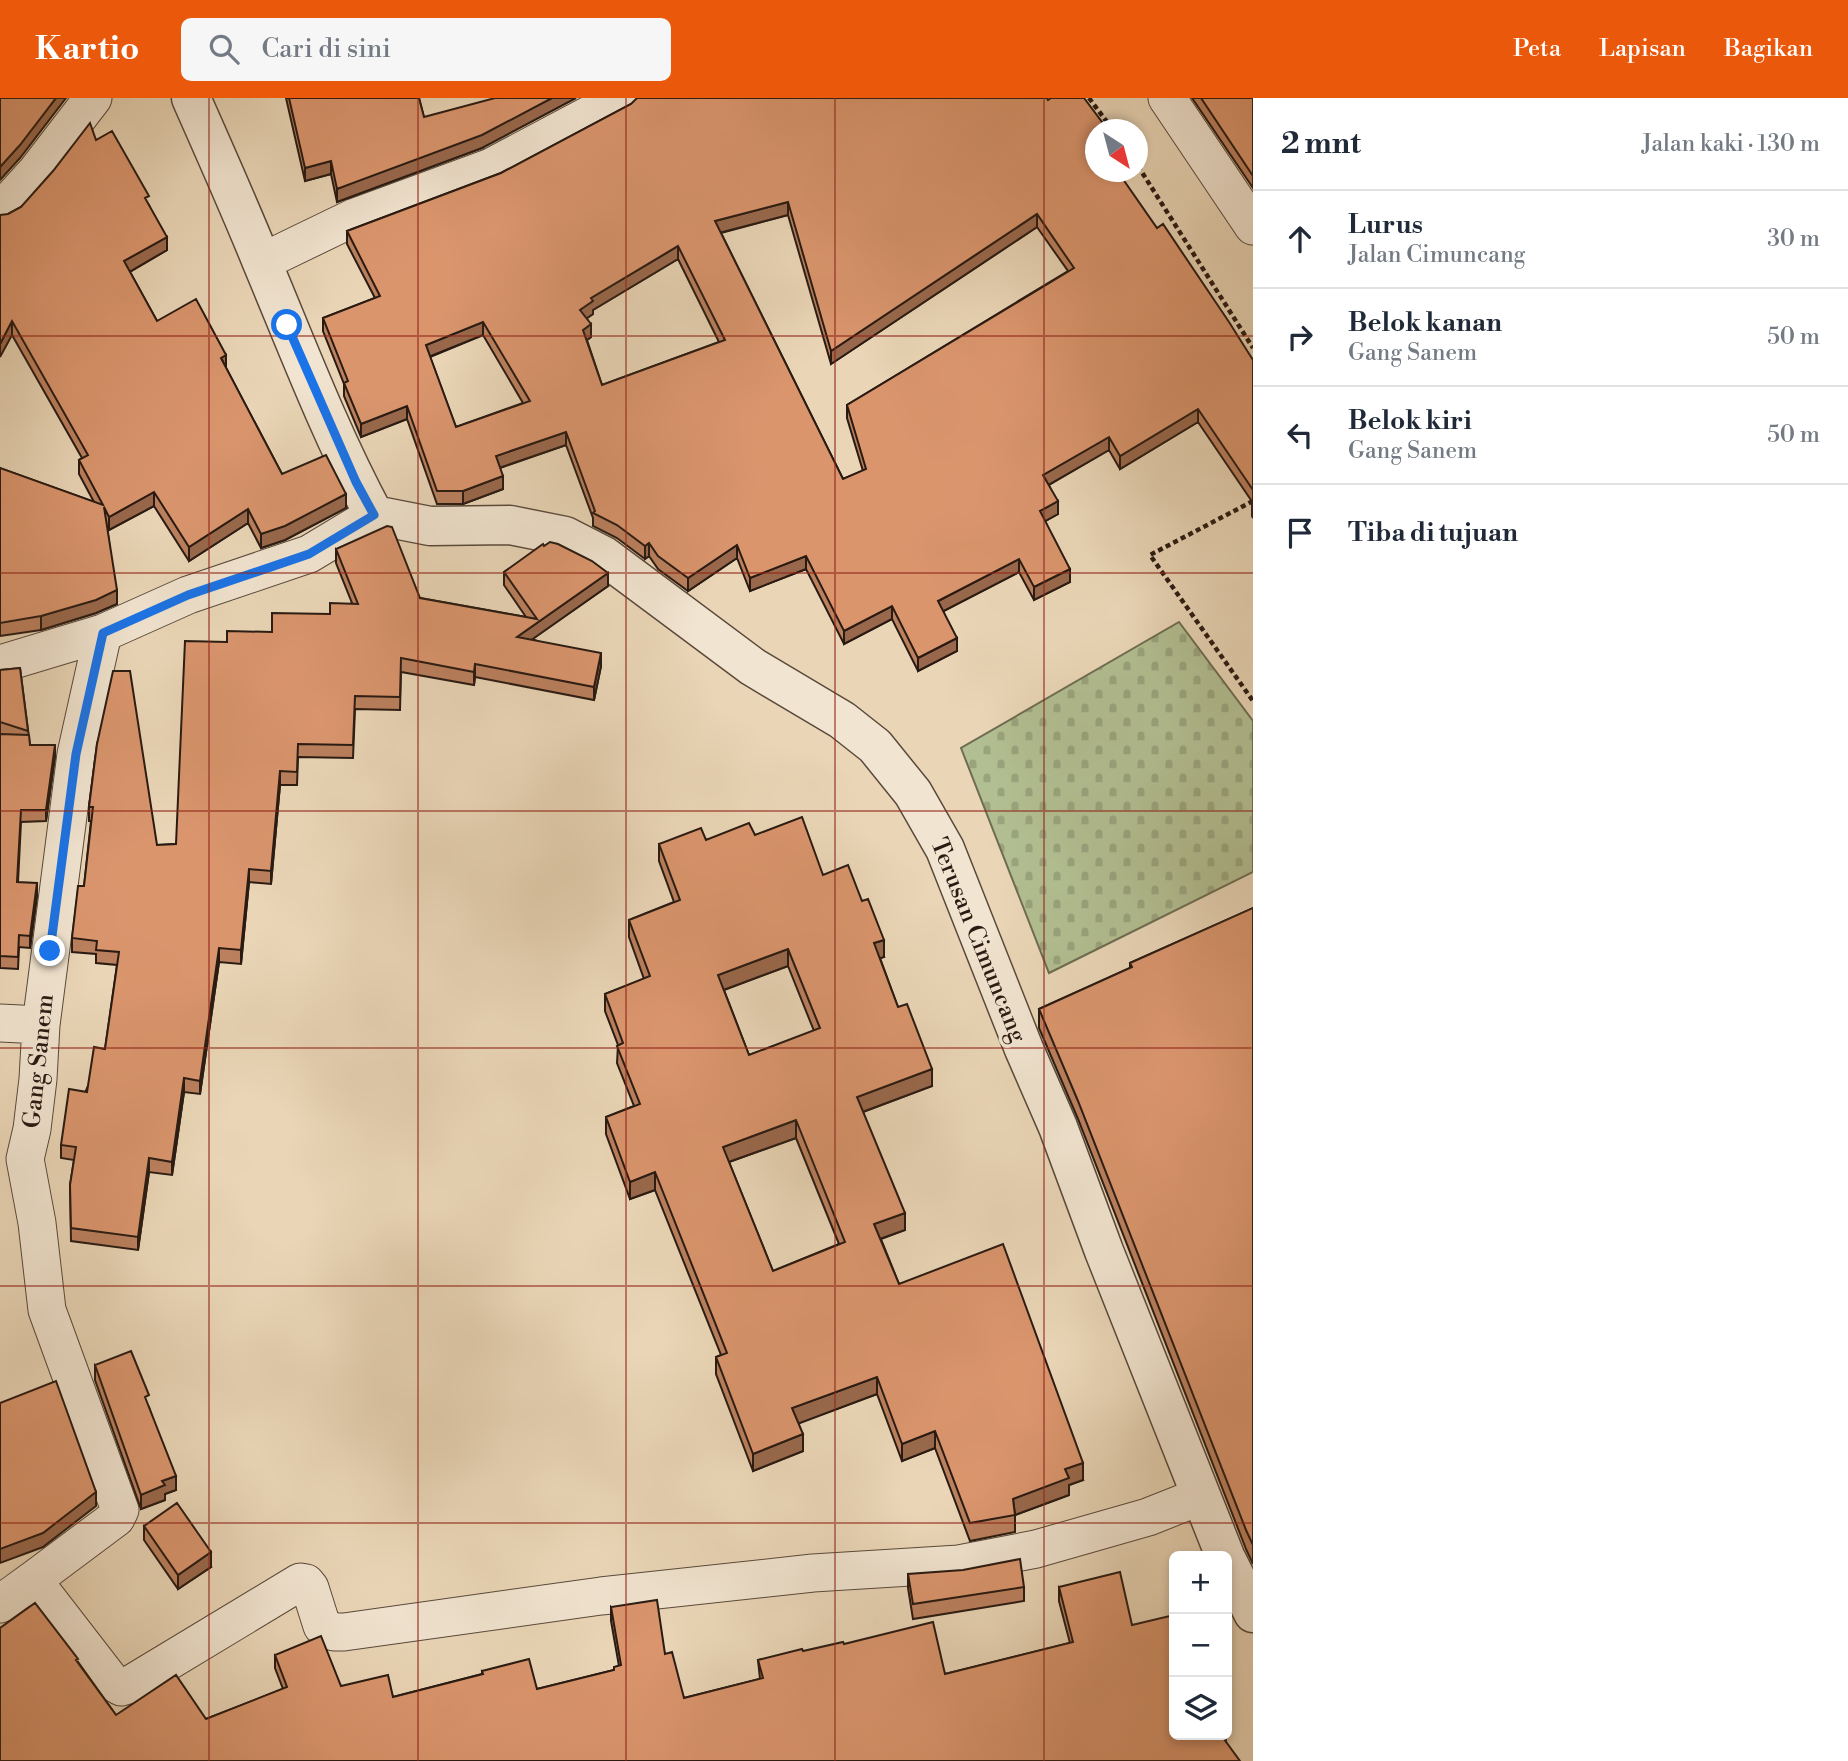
<!DOCTYPE html>
<html lang="id">
<meta charset="utf-8">
<style>
:root{--surface:#fff;--page:#f6f6f7;--text:#1f2937;--muted:#747a83;--line:#e0e1e3;--accent:#ea580c}
body{margin:0;font-family:"Libre Bodoni",serif;background:var(--page);color:var(--text)}
.controls{position:absolute;right:21px;bottom:21px;display:grid;overflow:hidden;border-radius:10px;box-shadow:0 4px 10px #0003}
.controls button{width:63px;height:63px;display:grid;place-items:center;padding:0;border:0;border-bottom:2px solid var(--line);background:var(--surface);color:var(--text);font:35px sans-serif}
.compass{position:absolute;left:1085px;top:21px;width:63px;height:63px;border-radius:50%;background:var(--surface);box-shadow:0 4px 10px #0003;rotate:144deg}
.stop{position:absolute;width:21px;height:21px;margin:-16px;border:5px solid #1a73e8;border-radius:50%;background:#fff}
.stop.end{background:#1a73e8;border-color:#fff;box-shadow:0 2px 7px #0008}
.list{margin:0;padding:0;list-style:none}
h2{display:flex;justify-content:space-between;align-items:center;height:91px;margin:0;padding:0 28px;font-size:30px}
h2 small{font-size:23px;font-weight:400;color:var(--muted)}
.list li{display:grid;grid-template-columns:46px 1fr auto;gap:21px;align-items:center;box-sizing:border-box;height:98px;padding:0 28px;border-top:2px solid var(--line)}
.list b{display:block;font-size:26px;white-space:nowrap}
.list p{margin:0;font-size:23px;white-space:nowrap;color:var(--muted)}
.list em{font-size:23px;font-style:normal;color:var(--muted)}
.icon{flex:none;width:38px;height:38px;fill:none;stroke:currentColor;stroke-width:2;stroke-linecap:round;stroke-linejoin:round}
.map{position:relative;flex:none;width:1253px;height:1663px;overflow:hidden}
header{display:flex;align-items:center;gap:42px;box-sizing:border-box;height:98px;padding:0 35px;background:var(--accent);color:#fff}
header strong{font-size:33px}
nav{display:flex;gap:38px;margin-inline-start:auto;font-size:24px}
.search{width:490px;height:63px;background:var(--page);display:flex;align-items:center;gap:18px;box-sizing:border-box;padding:0 24px;border-radius:10px;color:var(--muted);font-size:26px}
main{display:flex}
aside{flex:1;background:var(--surface)}
.map>svg:first-child{display:block}
.cemetery{fill:url(#cemetery-stones);stroke:#6e6c52;stroke-width:2}
.lines{fill:none;stroke-linecap:round;stroke-linejoin:round}
.minor-casing{stroke:#59493b;stroke-width:39}
.tertiary-casing{stroke:#59493b;stroke-width:41}
.path{stroke:#291a12;stroke-width:4.5;stroke-dasharray:5 3.5;stroke-linecap:butt}
.minor{stroke:#f1e4d0;stroke-width:37}
.tertiary{stroke:#f1e4d0;stroke-width:38}
.wall{fill:#bb805e;stroke:#291a12;stroke-width:2;fill-rule:evenodd}
.shaded-wall{fill:#99684c;stroke:#291a12;stroke-width:2}
.building{fill:#da956d;stroke:#291a12;stroke-width:2;fill-rule:evenodd}
.route{stroke:#1a73e8;stroke-width:9}
.grid{fill:none;stroke:#8f2418;stroke-width:2;stroke-opacity:0.55}
.labels{text-anchor:middle;stroke-width:7;stroke-linejoin:round;paint-order:stroke}
.street-label{font-size:24px;fill:#291a12;stroke:#f1e4d0}
</style>
<header>
<strong>Kartio</strong>
<div class="search"><svg class="icon" aria-label="search" viewBox="0 0 24 24"><circle cx="10" cy="10" r="6"/><path d="M15 15l6 6"/></svg>Cari di sini</div>
<nav><a>Peta</a><a>Lapisan</a><a>Bagikan</a></nav>
</header>
<main>
<div class="map">
<svg width="1253" height="1663" viewBox="0 0 1253 1663">
<defs>
<pattern id="cemetery-stones" width="16" height="16" patternUnits="userSpaceOnUse" patternTransform="scale(1.75)"><rect width="16" height="16" fill="#b2bf92"/><path d="M2 7V4a2 2 0 0 1 4 0v3zM10 15v-3a2 2 0 0 1 4 0v3z" fill="#99a47d"/></pattern>
</defs>
<rect width="100%" height="100%" fill="#ead6b7"/>
<filter id="stains"><feTurbulence type="fractalNoise" baseFrequency=".00286" numOctaves="4"/><feColorMatrix values="0 0 0 0 .2 0 0 0 0 .09 0 0 0 0 .02 0 0 0 .5 -.17"/></filter>
<radialGradient id="worn" r=".72"><stop offset=".6" stop-color="#630" stop-opacity="0"/><stop offset="1" stop-color="#630" stop-opacity=".3"/></radialGradient>
<path class="cemetery" d="M 1179,524 L 1253,623 L 1253,774 L 1049,875 L 961,650 Z"/>
<g class="lines">
<g class="minor-casing">
<path id="minor" d="M 1167,0 L 1253,128
M 0,110 L 5,108 L 36,74 L 93,0
M 262,164 L 355,119 L 491,69 L 621,0
M 374,417 L 309,456 L 188,497 L 103,535 L 76,656 L 41,927 L 38,981 L 32,1031 L 25,1061 L 37,1125 L 47,1212 L 120,1412 L 116,1420 L 33,1482 L 111,1583 L 121,1589 L 131,1586 L 300,1484 L 306,1485 L 310,1490 L 322,1528 L 334,1534 L 344,1534 L 601,1498 L 813,1475 L 959,1466 L 1036,1451 L 1148,1419 L 1201,1398
M 0,566 L 103,535
M 0,925 L 41,927
M 0,1506 L 33,1482"/>
</g>
<g class="tertiary-casing">
<path id="tertiary" d="M 191,0 C 215,54 239,108 261,162 C 297,248 330,335 374,417 L 430,428 L 510,427 L 565,438 L 604,458 L 753,569 L 842,622 L 875,648 L 913,695 L 945,751 L 1024,951 L 1058,1029 L 1104,1153 L 1225,1458
M 1227,1462 L 1253,1515"/>
</g>
<path class="path" d="M 1089,0 L 1113,32
M 1138,68 L 1253,250
M 1253,403 L 1150,457 L 1253,603"/>
<use href="#minor" class="minor"/>
<use href="#tertiary" class="tertiary"/>
</g>
<path class="wall" d="M 286,0 L 419,0 L 424,19 L 482,50 L 337,104 L 331,76 L 305,83 Z
M 1192,0 L 1253,0 L 1253,90 Z
M 631,6 L 1096,74 L 1157,130 L 1253,262 L 1253,420 L 1252,418 L 1252,405 L 1253,405 L 1198,324 L 1120,371 L 1109,352 L 1049,387 L 1058,416 L 1045,423 L 1070,484 L 1034,502 L 1019,474 L 943,513 L 957,553 L 918,573 L 892,521 L 844,546 L 806,471 L 750,493 L 737,460 L 688,493 L 658,471 L 649,458 L 645,461 L 617,440 L 593,428 L 593,420 L 566,347 L 500,370 L 503,391 L 463,406 L 437,406 L 407,321 L 361,339 L 344,298 L 344,286 L 323,233 L 323,220 L 375,200 L 347,146 L 347,133 L 501,75 ZM 788,117 L 831,266 L 1037,129 L 1068,173 L 847,307 L 847,320 L 863,373 L 843,381 L 721,135 ZM 678,161 L 719,244 L 602,287 L 587,242 L 591,239 L 587,220 L 593,216 L 593,212 ZM 483,237 L 523,305 L 456,329 L 430,259 Z
M 96,42 L 149,107 L 167,152 L 130,174 L 157,223 L 226,270 L 282,376 L 346,410 L 285,442 L 261,450 L 248,425 L 189,463 L 154,408 L 109,432 L 107,429 L 117,506 L 96,515 L 41,532 L 0,538 L 0,370 L 94,404 L 79,376 L 79,362 L 82,360 L 12,237 L 8,116 L 21,109 Z
M 544,448 L 608,488 L 532,541 L 601,568 L 594,602 L 475,579 L 474,587 L 401,574 L 400,612 L 355,611 L 353,660 L 298,659 L 297,687 L 280,687 L 271,786 L 249,784 L 241,866 L 219,864 L 200,996 L 184,994 L 172,1077 L 149,1074 L 138,1152 L 71,1143 L 70,1087 L 74,1062 L 61,1060 L 61,1047 L 105,951 L 117,867 L 96,865 L 96,856 L 72,854 L 72,840 L 84,788 L 91,723 L 89,723 L 89,709 L 97,646 L 157,747 L 176,746 L 227,544 L 272,534 L 330,516 L 352,505 L 336,465 L 336,451 L 420,500 L 526,519 L 504,487 L 504,474 Z
M 20,570 L 30,647 L 55,658 L 46,723 L 21,724 L 18,784 L 37,797 L 30,850 L 19,849 L 18,871 L 0,870 L 0,572 Z
M 755,737 L 823,777 L 884,859 L 880,860 L 898,909 L 932,988 L 863,1014 L 905,1132 L 881,1141 L 899,1186 L 1083,1382 L 1069,1387 L 1069,1397 L 1015,1417 L 1015,1434 L 970,1443 L 935,1350 L 902,1363 L 877,1296 L 798,1325 L 803,1353 L 753,1373 L 716,1276 L 716,1259 L 721,1257 L 655,1092 L 630,1101 L 606,1036 L 606,1019 L 634,1008 L 617,965 L 618,947 L 605,913 L 605,896 L 644,881 L 629,839 L 629,822 L 674,804 L 659,763 L 659,746 ZM 788,868 L 814,933 L 749,957 L 724,892 ZM 796,1040 L 839,1146 L 773,1173 L 729,1064 Z
M 1253,810 L 1253,1466 L 1246,1451 L 1078,1021 L 1039,930 L 1039,911 L 1130,870 L 1130,865 Z
M 95,1267 L 149,1309 L 176,1392 L 165,1396 L 165,1402 L 141,1411 L 95,1282 Z
M 144,1428 L 211,1469 L 178,1491 L 144,1442 Z
M 908,1476 L 1024,1489 L 1024,1503 L 913,1521 L 908,1490 Z
M 1059,1489 L 1132,1527 L 1174,1637 L 1226,1637 L 1226,1643 L 0,1663 L 78,1564 L 116,1617 L 206,1621 L 283,1591 L 275,1570 L 275,1557 L 341,1588 L 393,1599 L 482,1576 L 482,1573 L 537,1591 L 614,1572 L 619,1568 L 611,1523 L 611,1509 L 665,1556 L 684,1600 L 760,1581 L 758,1562 L 844,1546 L 945,1576 L 1070,1545 L 1059,1503 Z"/>
<path class="shaded-wall" d="M 56,0 L 66,0 L 20,60 L 0,82 L 0,69 Z
M 552,0 L 576,0 L 482,50 L 337,104 L 337,91 Z
M 331,63 L 331,76 L 305,83 L 305,70 Z
M 788,104 L 788,117 L 715,136 L 715,123 Z
M 1037,116 L 1037,129 L 831,266 L 831,253 Z
M 167,139 L 167,152 L 124,177 L 124,163 Z
M 678,148 L 678,161 L 593,212 L 593,216 L 580,225 L 580,212 L 591,200 Z
M 12,223 L 12,237 L 0,259 L 0,246 Z
M 483,224 L 483,237 L 426,260 L 426,247 Z
M 591,226 L 591,239 L 583,245 L 583,232 Z
M 226,257 L 226,270 L 221,260 Z
M 407,308 L 407,321 L 361,339 L 361,326 Z
M 1198,311 L 1198,324 L 1120,371 L 1120,358 Z
M 566,334 L 566,347 L 496,371 L 496,358 Z
M 1109,339 L 1109,352 L 1043,390 L 1043,377 Z
M 503,378 L 503,391 L 463,406 L 463,393 Z
M 154,394 L 154,408 L 109,432 L 109,419 Z
M 346,396 L 346,410 L 285,442 L 261,450 L 261,436 Z
M 1058,403 L 1058,416 L 1040,426 L 1040,413 Z
M 248,411 L 248,425 L 189,463 L 189,449 Z
M 649,445 L 649,458 L 645,461 L 645,448 Z
M 737,447 L 737,460 L 688,493 L 688,480 Z
M 806,458 L 806,471 L 750,493 L 750,480 Z
M 1019,461 L 1019,474 L 938,516 L 938,503 Z
M 1070,471 L 1070,484 L 1034,502 L 1034,489 Z
M 608,475 L 608,488 L 517,552 L 517,539 Z
M 117,492 L 117,506 L 96,515 L 41,532 L 41,518 Z
M 892,508 L 892,521 L 844,546 L 844,533 Z
M 957,540 L 957,553 L 918,573 L 918,560 Z
M 601,555 L 601,568 L 594,602 L 594,589 Z
M 475,566 L 475,579 L 474,587 L 474,574 Z
M 55,647 L 55,658 L 46,723 L 46,712 Z
M 280,673 L 280,687 L 271,786 L 271,773 Z
M 249,771 L 249,784 L 241,866 L 241,852 Z
M 37,785 L 37,797 L 30,850 L 30,838 Z
M 884,842 L 884,859 L 874,862 L 874,845 Z
M 219,850 L 219,864 L 200,996 L 200,983 Z
M 788,851 L 788,868 L 718,894 L 718,877 Z
M 932,971 L 932,988 L 857,1016 L 857,999 Z
M 184,980 L 184,994 L 172,1077 L 172,1064 Z
M 796,1022 L 796,1040 L 723,1066 L 723,1049 Z
M 149,1060 L 149,1074 L 138,1152 L 138,1139 Z
M 655,1074 L 655,1092 L 630,1101 L 630,1084 Z
M 905,1115 L 905,1132 L 874,1143 L 874,1126 Z
M 877,1279 L 877,1296 L 792,1328 L 792,1310 Z
M 935,1333 L 935,1350 L 902,1363 L 902,1346 Z
M 803,1336 L 803,1353 L 753,1373 L 753,1356 Z
M 1083,1365 L 1083,1382 L 1069,1387 L 1069,1397 L 1015,1417 L 1013,1401 L 1065,1371 Z
M 176,1378 L 176,1392 L 165,1396 L 165,1402 L 141,1411 L 141,1397 L 162,1383 Z
M 96,1394 L 96,1408 L 43,1449 L 0,1465 L 0,1451 Z
M 211,1454 L 211,1469 L 178,1491 L 178,1477 Z"/>
<path class="building" d="M 0,0 L 56,0 L 20,47 L 0,69 Z
M 289,0 L 419,0 L 424,19 L 495,0 L 552,0 L 482,37 L 337,91 L 331,63 L 305,70 Z
M 637,0 L 1047,0 L 1048,2 L 1051,0 L 1084,0 L 1108,32 L 1096,32 L 1096,74 L 1118,74 L 1157,130 L 1163,126 L 1229,224 L 1253,262 L 1253,392 L 1198,311 L 1120,358 L 1109,339 L 1043,377 L 1058,403 L 1040,413 L 1070,471 L 1034,489 L 1019,461 L 938,503 L 957,540 L 918,560 L 892,508 L 844,533 L 806,458 L 750,480 L 737,447 L 688,480 L 658,458 L 649,445 L 645,448 L 617,427 L 593,415 L 595,413 L 566,334 L 496,358 L 503,378 L 463,393 L 437,393 L 407,308 L 361,326 L 344,285 L 348,283 L 323,220 L 380,198 L 347,133 L 501,75 L 631,6 ZM 788,104 L 831,253 L 1037,116 L 1074,170 L 847,307 L 866,371 L 843,381 L 715,123 ZM 678,148 L 725,242 L 602,287 L 583,232 L 591,226 L 580,212 L 593,203 L 591,200 ZM 483,224 L 530,303 L 456,329 L 426,247 Z
M 1201,0 L 1253,0 L 1253,78 Z
M 90,25 L 96,42 L 112,33 L 149,98 L 145,100 L 167,139 L 124,163 L 157,223 L 196,201 L 226,257 L 221,260 L 282,376 L 326,357 L 346,396 L 285,428 L 261,436 L 248,411 L 189,449 L 154,394 L 109,419 L 104,409 L 117,492 L 96,502 L 41,518 L 0,525 L 0,370 L 103,407 L 79,362 L 88,357 L 12,223 L 0,246 L 0,117 L 8,116 L 21,109 L 53,73 Z
M 387,428 L 392,429 L 420,500 L 537,521 L 504,474 L 543,446 L 544,448 L 550,444 L 558,446 L 592,463 L 608,475 L 517,539 L 601,555 L 594,589 L 475,566 L 474,574 L 401,560 L 400,599 L 355,598 L 353,647 L 298,646 L 297,674 L 280,673 L 271,773 L 249,771 L 241,852 L 219,850 L 200,983 L 184,980 L 172,1064 L 149,1060 L 138,1139 L 71,1130 L 70,1087 L 76,1049 L 61,1047 L 69,991 L 87,994 L 94,949 L 105,951 L 119,854 L 96,852 L 97,843 L 72,840 L 78,788 L 84,788 L 93,709 L 89,709 L 97,646 L 113,573 L 130,573 L 157,747 L 176,746 L 185,543 L 227,544 L 227,533 L 272,534 L 272,515 L 330,516 L 330,505 L 358,506 L 336,451 Z
M 20,570 L 28,633 L 0,624 L 0,572 Z
M 0,636 L 29,637 L 30,647 L 55,647 L 46,712 L 21,712 L 17,784 L 37,785 L 30,838 L 19,837 L 18,859 L 0,858 Z
M 802,719 L 823,777 L 848,767 L 862,803 L 868,801 L 884,842 L 874,845 L 898,909 L 907,906 L 932,971 L 857,999 L 905,1115 L 874,1126 L 899,1186 L 1003,1146 L 1083,1365 L 1065,1371 L 1069,1380 L 1013,1401 L 1015,1417 L 970,1425 L 935,1333 L 902,1346 L 877,1279 L 792,1310 L 803,1336 L 753,1356 L 716,1259 L 727,1255 L 655,1074 L 630,1084 L 606,1019 L 640,1006 L 617,948 L 623,945 L 605,896 L 650,878 L 629,822 L 680,802 L 659,746 L 701,730 L 706,742 L 749,725 L 755,737 ZM 788,851 L 820,930 L 749,957 L 718,877 ZM 796,1022 L 845,1144 L 773,1173 L 723,1049 Z
M 1253,810 L 1253,1447 L 1246,1432 L 1078,1003 L 1039,911 L 1132,869 L 1130,865 Z
M 131,1253 L 149,1297 L 145,1299 L 176,1378 L 162,1383 L 165,1387 L 141,1397 L 95,1267 Z
M 56,1283 L 96,1394 L 43,1435 L 0,1451 L 0,1305 Z
M 177,1405 L 211,1454 L 178,1477 L 144,1428 Z
M 1020,1461 L 1024,1489 L 913,1506 L 908,1476 L 963,1472 Z
M 1120,1474 L 1132,1527 L 1174,1517 L 1174,1637 L 1221,1637 L 1240,1663 L 0,1663 L 0,1530 L 35,1505 L 78,1561 L 76,1562 L 116,1617 L 176,1577 L 206,1621 L 287,1589 L 275,1557 L 321,1538 L 341,1588 L 388,1577 L 393,1599 L 483,1576 L 482,1573 L 529,1561 L 537,1591 L 614,1572 L 614,1569 L 621,1567 L 611,1509 L 657,1502 L 665,1556 L 672,1554 L 684,1600 L 763,1580 L 758,1562 L 802,1551 L 803,1553 L 843,1544 L 844,1546 L 933,1524 L 945,1576 L 1073,1544 L 1059,1489 Z"/>
<g class="lines">
<path class="route" d="M 50,853 L 76,656 L 103,535 L 188,497 L 309,456 L 374,417 L 356,384 L 287,227"/>
</g>
<path class="grid" d="M 209,0 L 209,1663M 418,0 L 418,1663M 626,0 L 626,1663M 835,0 L 835,1663M 1044,0 L 1044,1663M 0,238 L 1253,238M 0,475 L 1253,475M 0,713 L 1253,713M 0,950 L 1253,950M 0,1188 L 1253,1188M 0,1425 L 1253,1425"/>
<g class="labels">
<g class="street-label">
<text transform="translate(979 842) rotate(68)" y="8">Terusan Cimuncang</text>
<text transform="translate(38 963) rotate(-84)" y="8">Gang Sanem</text>
</g>
</g>
<rect width="100%" height="100%" filter="url(#stains)"/>
<rect width="100%" height="100%" fill="url(#worn)"/>
</svg>
<div class="controls">
<button>+</button>
<button>−</button>
<button><svg class="icon" aria-label="layers" viewBox="0 0 24 24"><path d="M12 4l9 5-9 5-9-5zM3 14l9 5 9-5"/></svg></button>
</div>
<svg class="compass" viewBox="-18 -18 36 36"><path d="M0-13l5 13h-10z" fill="#e53935"/><path d="M0 13l5-13h-10z" fill="#747a83"/></svg>
<div class="stop" style="left:287px;top:227px"></div>
<div class="stop end" style="left:50px;top:853px"></div>
</div>
<aside>
<h2>2 mnt<small>Jalan kaki · 130 m</small></h2>
<ul class="list">
<li><svg class="icon" aria-label="ahead" viewBox="0 0 24 24"><path d="M12 20V5M6 11l6-6 6 6"/></svg><div><b>Lurus</b><p>Jalan Cimuncang</p></div><em>30 m</em></li>
<li><svg class="icon" aria-label="right" viewBox="0 0 24 24"><path d="M7 20v-9h11M14 6l5 5-5 5"/></svg><div><b>Belok kanan</b><p>Gang Sanem</p></div><em>50 m</em></li>
<li><svg class="icon" aria-label="left" viewBox="0 0 24 24"><path d="M17 20v-9H6M10 6l-5 5 5 5"/></svg><div><b>Belok kiri</b><p>Gang Sanem</p></div><em>50 m</em></li>
<li><svg class="icon" aria-label="arrive" viewBox="0 0 24 24"><path d="M6 21V4h12l-3 4 3 4H6"/></svg><div><b>Tiba di tujuan</b></div></li>
</ul>
</aside>
</main>
